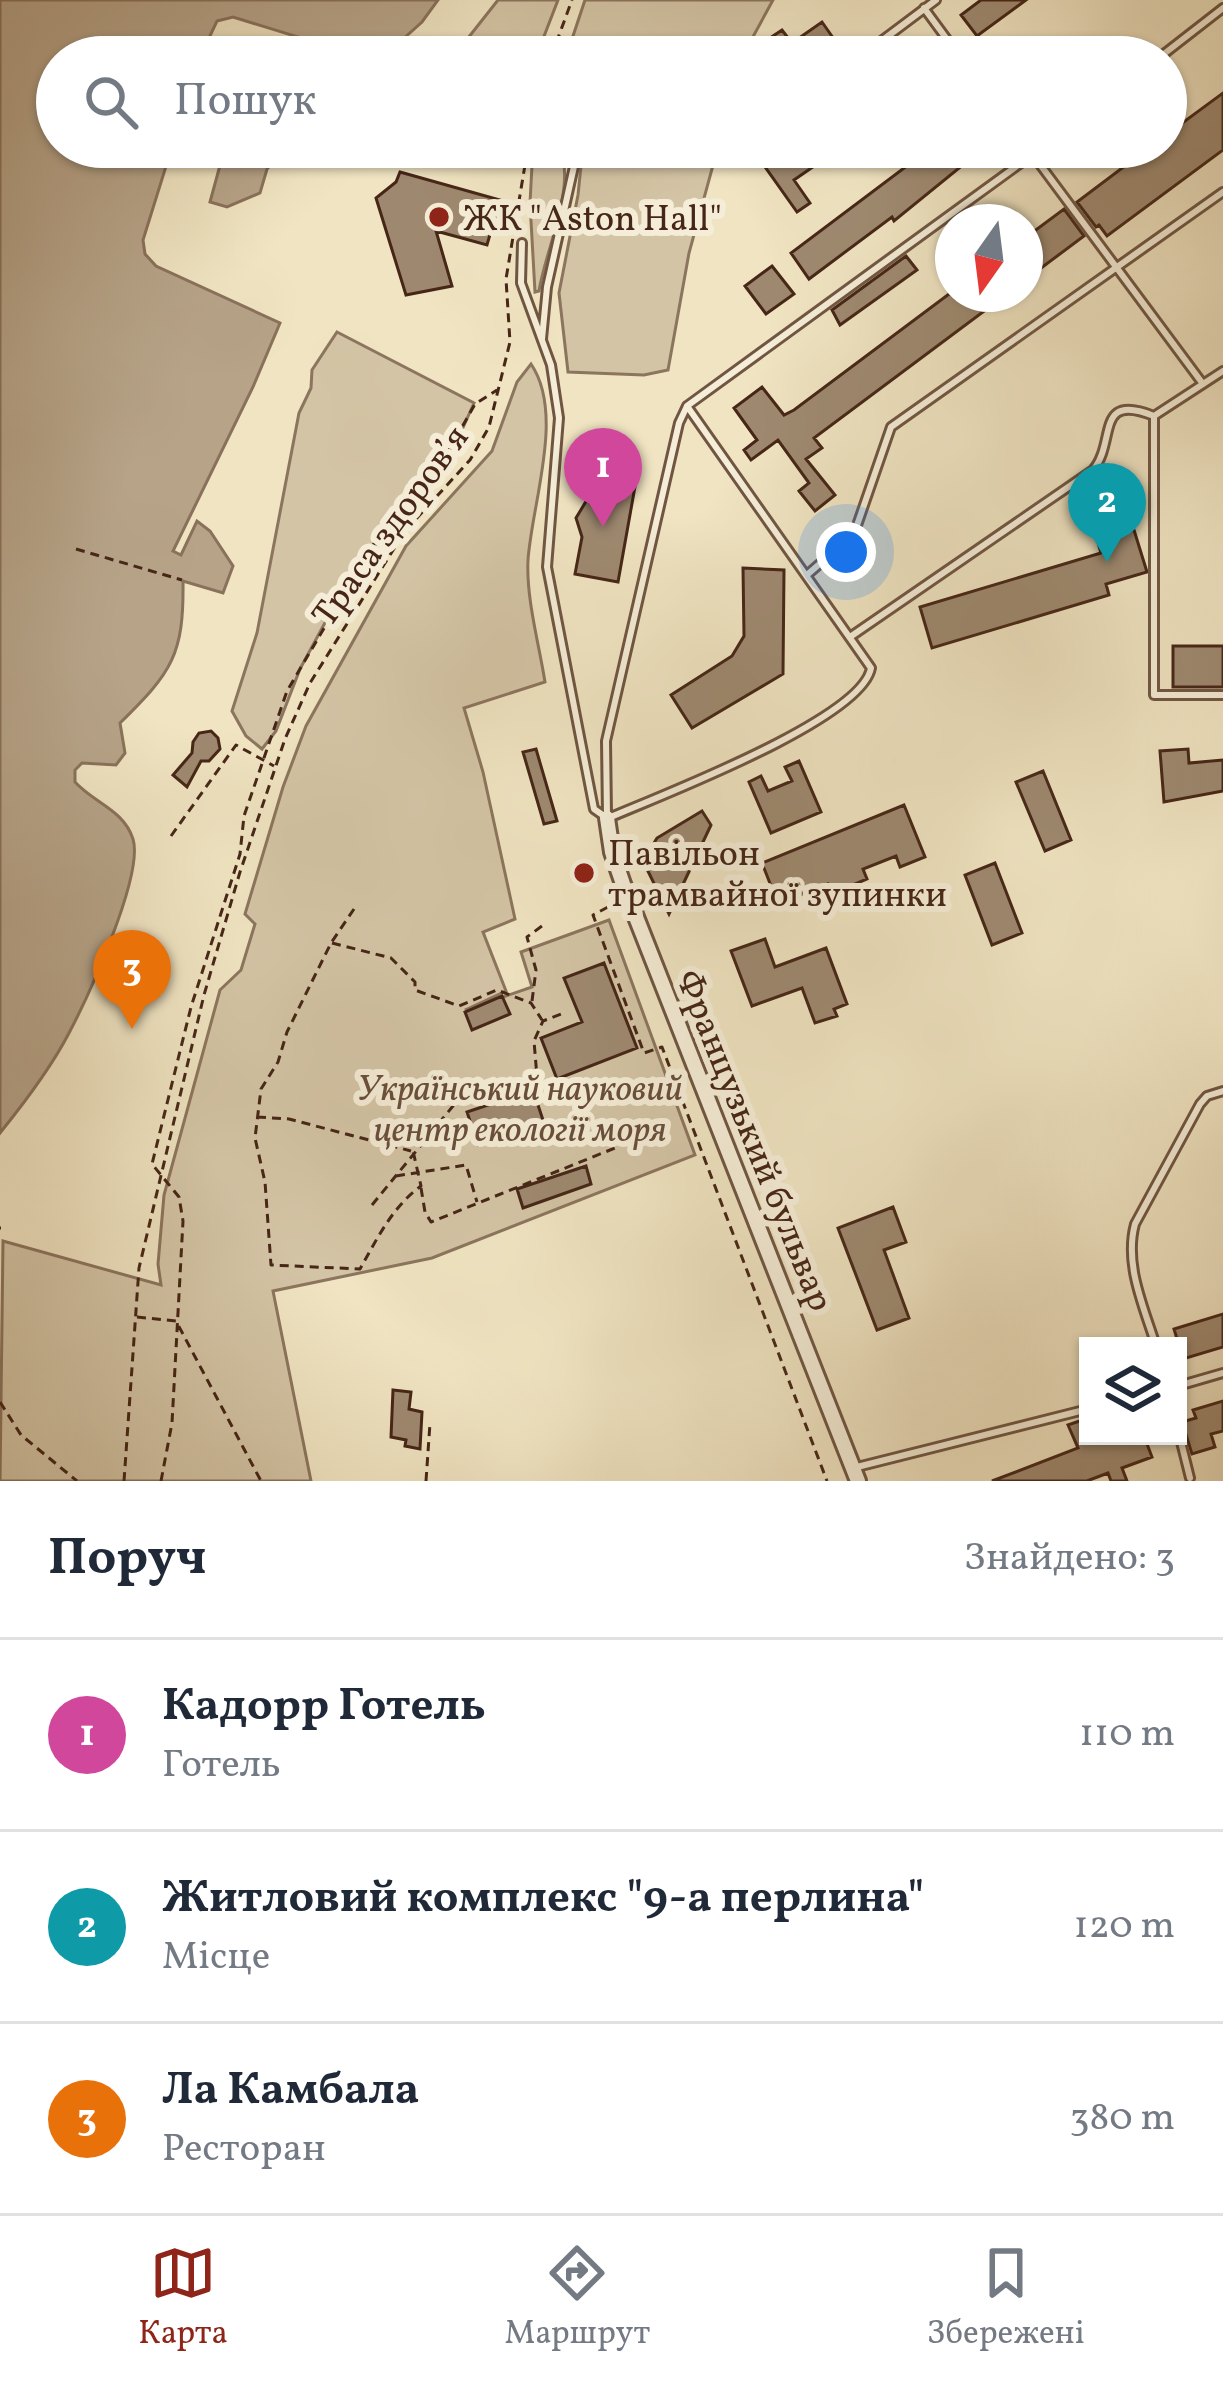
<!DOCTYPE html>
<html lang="uk">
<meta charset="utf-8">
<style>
:root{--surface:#fff;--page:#f2f2f3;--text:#1f2937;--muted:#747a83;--line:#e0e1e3;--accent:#8f2418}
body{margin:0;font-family:Vollkorn,serif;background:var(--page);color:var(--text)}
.controls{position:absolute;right:36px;bottom:36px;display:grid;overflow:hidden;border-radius:0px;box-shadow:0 3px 9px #0004}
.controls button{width:108px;height:108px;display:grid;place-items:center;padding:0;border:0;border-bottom:3px solid var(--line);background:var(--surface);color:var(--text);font:60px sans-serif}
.compass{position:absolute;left:935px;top:204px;width:108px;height:108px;border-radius:50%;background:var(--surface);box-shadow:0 3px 9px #0004;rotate:194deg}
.you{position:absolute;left:846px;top:552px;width:42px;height:42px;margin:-30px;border:9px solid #fff;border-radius:50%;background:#1a73e8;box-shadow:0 0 0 18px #1a73e833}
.badge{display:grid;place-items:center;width:78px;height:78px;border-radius:50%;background:var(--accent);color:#fff;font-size:39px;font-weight:700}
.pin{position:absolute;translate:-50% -99px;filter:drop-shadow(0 3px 6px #0008)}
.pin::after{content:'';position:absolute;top:63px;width:42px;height:36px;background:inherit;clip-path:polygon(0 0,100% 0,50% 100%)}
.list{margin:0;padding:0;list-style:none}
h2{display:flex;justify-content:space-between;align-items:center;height:156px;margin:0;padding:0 48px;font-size:51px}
h2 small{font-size:39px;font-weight:400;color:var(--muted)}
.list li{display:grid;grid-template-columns:78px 1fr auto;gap:36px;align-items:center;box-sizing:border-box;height:192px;padding:0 48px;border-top:3px solid var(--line)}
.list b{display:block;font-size:45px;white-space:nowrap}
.list p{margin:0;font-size:39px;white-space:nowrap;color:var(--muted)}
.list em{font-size:39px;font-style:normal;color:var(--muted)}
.icon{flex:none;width:66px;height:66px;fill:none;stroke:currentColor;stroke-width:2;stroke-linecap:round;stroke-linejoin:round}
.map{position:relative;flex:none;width:1223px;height:1481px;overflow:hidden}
.search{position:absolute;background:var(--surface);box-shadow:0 3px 9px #0004;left:36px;right:36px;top:36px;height:132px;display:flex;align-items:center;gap:30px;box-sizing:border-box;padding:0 42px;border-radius:66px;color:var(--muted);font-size:45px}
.sheet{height:732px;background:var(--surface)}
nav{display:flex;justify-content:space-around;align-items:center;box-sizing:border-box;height:168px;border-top:3px solid var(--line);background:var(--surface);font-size:33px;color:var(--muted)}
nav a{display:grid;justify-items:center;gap:6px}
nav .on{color:var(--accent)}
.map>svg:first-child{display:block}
.green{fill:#d3c4a5;stroke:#8c755e;stroke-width:3}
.water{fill:#b6a388;stroke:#89715b;stroke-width:3}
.building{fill:#9e8970;stroke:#462617;stroke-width:3}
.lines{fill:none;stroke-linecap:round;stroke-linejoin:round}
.service-casing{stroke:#705642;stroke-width:12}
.minor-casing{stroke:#705642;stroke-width:20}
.path{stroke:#462617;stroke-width:3;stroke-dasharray:9 6;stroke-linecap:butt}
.service{stroke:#f5edd7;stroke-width:6}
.minor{stroke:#f5edd7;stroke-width:14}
.poi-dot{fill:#8f2418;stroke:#f5edd7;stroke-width:4.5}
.labels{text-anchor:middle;stroke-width:12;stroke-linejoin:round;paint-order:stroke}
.poi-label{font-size:36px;fill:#462617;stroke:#f5edd7;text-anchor:start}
.street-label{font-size:36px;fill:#462617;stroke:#f5edd7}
.park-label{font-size:36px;font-style:italic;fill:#694e3a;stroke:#f5edd7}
</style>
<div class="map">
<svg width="1223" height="1481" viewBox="0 0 1223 1481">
<rect width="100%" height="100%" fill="#f0e4c2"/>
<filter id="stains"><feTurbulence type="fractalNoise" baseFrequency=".00167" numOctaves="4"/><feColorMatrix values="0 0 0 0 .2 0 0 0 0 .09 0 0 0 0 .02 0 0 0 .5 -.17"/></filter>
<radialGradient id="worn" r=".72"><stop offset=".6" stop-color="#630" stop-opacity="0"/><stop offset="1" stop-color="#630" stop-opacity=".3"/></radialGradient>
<path class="green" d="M 498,0 L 558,0 L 536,57 L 453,57 Z
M 585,0 L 773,0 L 742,57 L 566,57 Z
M 533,147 L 560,147 C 576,190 546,247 539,291 L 535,292 L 530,203 Z
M 583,147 L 718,147 L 689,253 L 668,370 L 644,375 L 568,372 L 559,293 L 578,195 Z
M 337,332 L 474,403 L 449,459 L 398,510 L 327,619 L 300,669 L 276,731 L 262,749 L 246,736 L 232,711 L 257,633 L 299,413 L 311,388 L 312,370 Z
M 531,364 C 565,414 532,502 528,560 C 526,598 539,644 545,682 L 464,708 L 483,772 L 515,919 L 483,932 L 506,991 L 465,1010 L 532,987 L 521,952 L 609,920 L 695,1155 L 432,1258 L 273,1291 L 311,1481 L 0,1481 L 3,1241 L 161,1285 L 158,1264 L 164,1195 L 220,990 L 241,970 L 255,924 L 245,914 L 283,787 L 306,726 L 406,546 L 492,451 L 517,382 Z"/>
<path class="water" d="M 0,0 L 438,0 L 422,22 L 383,57 L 363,57 L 233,17 L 217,21 L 200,57 L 57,57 L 57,147 L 172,147 L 143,240 L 145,254 L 156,266 L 280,323 L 253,387 L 173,551 L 181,555 L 197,521 L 210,531 L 233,566 L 223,593 L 183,581 C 184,655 172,672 120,723 L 125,753 L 116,765 L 82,763 L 75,770 L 75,782 C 94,803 124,810 133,839 C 144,875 88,997 69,1033 C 51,1068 25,1102 0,1133 Z
M 225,147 L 255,153 L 267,148 L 276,159 L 267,169 L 260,193 L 227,207 L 210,202 Z"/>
<path class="building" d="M 981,0 L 1026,0 L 977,36 L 961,15 Z
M 822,22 L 836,42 L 814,57 L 766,57 L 758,46 L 782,30 L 792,43 Z
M 1223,93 L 1223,150 L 1107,236 L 1099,225 L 1096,227 L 1077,202 L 1150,147 L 1166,147 L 1166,135 Z
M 751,147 L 818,147 L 826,158 L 794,180 L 810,203 L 797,212 Z
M 932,147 L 985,147 L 894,221 L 892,217 L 809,279 L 791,253 Z
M 400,172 L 500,200 L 487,245 L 436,231 L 452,286 L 406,295 L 376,198 L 396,182 Z
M 1064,209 L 1084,236 L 1025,280 L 1025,238 Z
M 906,256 L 917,270 L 840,325 L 832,310 Z
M 772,266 L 794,294 L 766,314 L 745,286 Z
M 949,294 L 1007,294 L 814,438 L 822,448 L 806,459 L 835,495 L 815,511 L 799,491 L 809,483 L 778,440 L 751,460 L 744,450 L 757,440 L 734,408 L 762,387 L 784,415 L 794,410 Z
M 598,458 L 624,462 L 621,478 L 636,481 L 618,582 L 575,574 L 582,537 L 576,518 L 591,493 Z
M 1121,488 L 1147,572 L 1106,584 L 1109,595 L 932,648 L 920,607 L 1101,553 L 1085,498 Z
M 743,568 L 784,570 L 783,674 L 692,728 L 671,695 L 732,656 L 744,636 Z
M 1173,646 L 1223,646 L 1223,687 L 1173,687 Z
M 211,731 L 218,738 L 220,749 L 209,761 L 201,761 L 187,787 L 173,775 L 192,753 L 193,742 L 199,733 Z
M 536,749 L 557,821 L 544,824 L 523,752 Z
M 1188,749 L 1189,763 L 1223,760 L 1223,791 L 1164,802 L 1160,751 Z
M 799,761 L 821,812 L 771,833 L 749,782 L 761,776 L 768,791 L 792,781 L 785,767 Z
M 1043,771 L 1071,840 L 1045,851 L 1016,782 Z
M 904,805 L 925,857 L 900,867 L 896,856 L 863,869 L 867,879 L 832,894 L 828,884 L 789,899 L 792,904 L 780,909 L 762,863 Z
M 702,811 L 711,825 L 669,914 L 643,861 L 657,838 Z
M 995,863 L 1022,933 L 992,945 L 965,875 Z
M 765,939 L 775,967 L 826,948 L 847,1004 L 834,1009 L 837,1016 L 815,1023 L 802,988 L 752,1006 L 731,951 Z
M 604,963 L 637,1048 L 557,1079 L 541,1038 L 582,1022 L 564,978 Z
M 502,996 L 510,1014 L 472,1030 L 465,1012 Z
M 533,1090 L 544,1123 L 478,1145 L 467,1112 Z
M 586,1166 L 591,1184 L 523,1208 L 517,1189 Z
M 893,1207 L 906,1242 L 884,1250 L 909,1318 L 877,1330 L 838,1228 Z
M 1223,1314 L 1223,1347 L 1183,1359 L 1174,1329 Z
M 393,1390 L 411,1392 L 409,1409 L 422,1412 L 420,1449 L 405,1446 L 406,1440 L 391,1437 Z
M 1223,1401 L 1223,1431 L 1211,1434 L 1215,1447 L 1192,1454 L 1182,1422 L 1196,1418 L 1193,1410 Z
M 1088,1418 L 1088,1436 L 1144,1436 L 1152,1457 L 1122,1468 L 1127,1481 L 1111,1481 L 1108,1473 L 1087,1481 L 992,1481 L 1078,1448 L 1068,1425 Z"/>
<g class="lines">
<g class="service-casing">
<path id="service" d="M 924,8 L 960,57
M 860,57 L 936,0
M 1160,57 L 1223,8
M 1027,147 L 1203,384
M 522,243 L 521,283 L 551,365 L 559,418 L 547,567 L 594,809 L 604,816
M 542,339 L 547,287 L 575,162 L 573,147
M 1154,416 L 1154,695 L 1223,695
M 1154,416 L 1223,371
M 808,574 L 854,534 L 891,427 L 1223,192
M 850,637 L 1093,470 C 1117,442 1094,392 1154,416
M 607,814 L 606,741 L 679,423 L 687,406 L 1043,147
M 611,817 C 662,795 862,719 871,668 L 687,406
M 1156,1346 C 1144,1307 1124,1265 1135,1224 L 1200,1104 L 1207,1096 L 1223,1091
M 1178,1386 L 1223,1373
M 1178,1430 L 1190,1478
M 857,1467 L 1088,1409"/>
</g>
<g class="minor-casing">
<path id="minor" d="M 607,818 L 612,852 L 623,884 L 858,1481"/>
</g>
<path class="path" d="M 551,57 L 572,0
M 76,549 L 182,580
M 171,836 L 236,745 L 274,766
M 608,907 L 593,915 L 644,1053 L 662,1047 L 827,1481
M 354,909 L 331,943 L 287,1032 L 278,1062 L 261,1089 L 255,1138 L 265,1182 L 271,1265 L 360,1269 C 377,1239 392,1207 421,1186 L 413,1151
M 332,943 L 391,958 L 415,982 L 415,990 L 459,1006 L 497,990 L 531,1003 L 542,1020
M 532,1001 L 536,970 L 527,937 L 546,923
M 257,1117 L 289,1119 L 411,1151
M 396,1176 L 466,1165 L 477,1202
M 421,1188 L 425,1212 L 431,1222 L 620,1146
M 372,1205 L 453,1106 L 537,1077 L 534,1041 L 543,1021 L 561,1014
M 0,1228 L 1,1228
M 137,1317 L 176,1321 L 261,1481
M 0,1402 L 21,1435 L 77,1481
M 124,1481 L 139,1268 L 204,995 L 240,872 L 285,739 L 310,683 L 405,531 L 470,460 L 489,427 L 510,342 L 506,279 L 528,147
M 161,1481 L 172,1423 L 183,1221 L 179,1197 L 152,1164 L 191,1007 L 240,854 L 244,816 L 287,691 L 382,530 L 448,452 L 475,404 L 497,390
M 426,1481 L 430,1423"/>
<use href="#service" class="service"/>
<use href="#minor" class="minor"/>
</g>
<g class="poi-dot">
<circle cx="439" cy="217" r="12"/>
<circle cx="584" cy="873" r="12"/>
</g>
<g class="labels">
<g class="poi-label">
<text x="463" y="230">ЖК "Aston Hall"</text>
<text x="608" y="865">Павільон<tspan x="608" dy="41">трамвайної зупинки</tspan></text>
</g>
<g class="street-label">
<text transform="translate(389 525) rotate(-54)" y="13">Траса здоров’я</text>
<text transform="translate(756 1140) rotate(68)" y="13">Французький бульвар</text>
</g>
<g class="park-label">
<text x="520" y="1100">Український науковий<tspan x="520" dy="41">центр екології моря</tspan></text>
</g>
</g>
<rect width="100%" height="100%" filter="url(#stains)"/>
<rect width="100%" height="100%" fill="url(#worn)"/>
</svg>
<div class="controls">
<button><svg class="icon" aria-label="layers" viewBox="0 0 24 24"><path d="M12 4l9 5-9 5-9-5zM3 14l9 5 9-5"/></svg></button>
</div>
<svg class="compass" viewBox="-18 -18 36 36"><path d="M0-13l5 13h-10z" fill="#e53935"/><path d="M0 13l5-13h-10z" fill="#747a83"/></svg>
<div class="you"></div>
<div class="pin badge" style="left:603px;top:527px;background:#d1479c">1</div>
<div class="pin badge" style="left:1107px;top:562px;background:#0f9aa8">2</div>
<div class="pin badge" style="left:132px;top:1029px;background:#e8710a">3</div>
<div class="search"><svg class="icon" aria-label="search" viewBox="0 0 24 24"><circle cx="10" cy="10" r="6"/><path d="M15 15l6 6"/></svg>Пошук</div>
</div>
<section class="sheet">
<h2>Поруч<small>Знайдено: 3</small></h2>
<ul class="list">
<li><span class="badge" style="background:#d1479c">1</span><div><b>Кадорр Готель</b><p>Готель</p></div><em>110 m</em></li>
<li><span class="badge" style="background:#0f9aa8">2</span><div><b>Житловий комплекс &quot;9-а перлина&quot;</b><p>Місце</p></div><em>120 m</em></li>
<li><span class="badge" style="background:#e8710a">3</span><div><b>Ла Камбала</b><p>Ресторан</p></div><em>380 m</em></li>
</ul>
</section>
<nav>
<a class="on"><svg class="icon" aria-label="map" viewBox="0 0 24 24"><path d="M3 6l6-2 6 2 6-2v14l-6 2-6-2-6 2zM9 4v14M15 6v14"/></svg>Карта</a>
<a><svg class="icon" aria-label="directions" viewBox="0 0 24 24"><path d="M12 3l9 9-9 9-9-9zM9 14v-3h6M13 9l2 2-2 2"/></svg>Маршрут</a>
<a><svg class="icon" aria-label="saved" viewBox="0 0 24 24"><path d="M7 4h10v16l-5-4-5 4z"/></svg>Збережені</a>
</nav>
